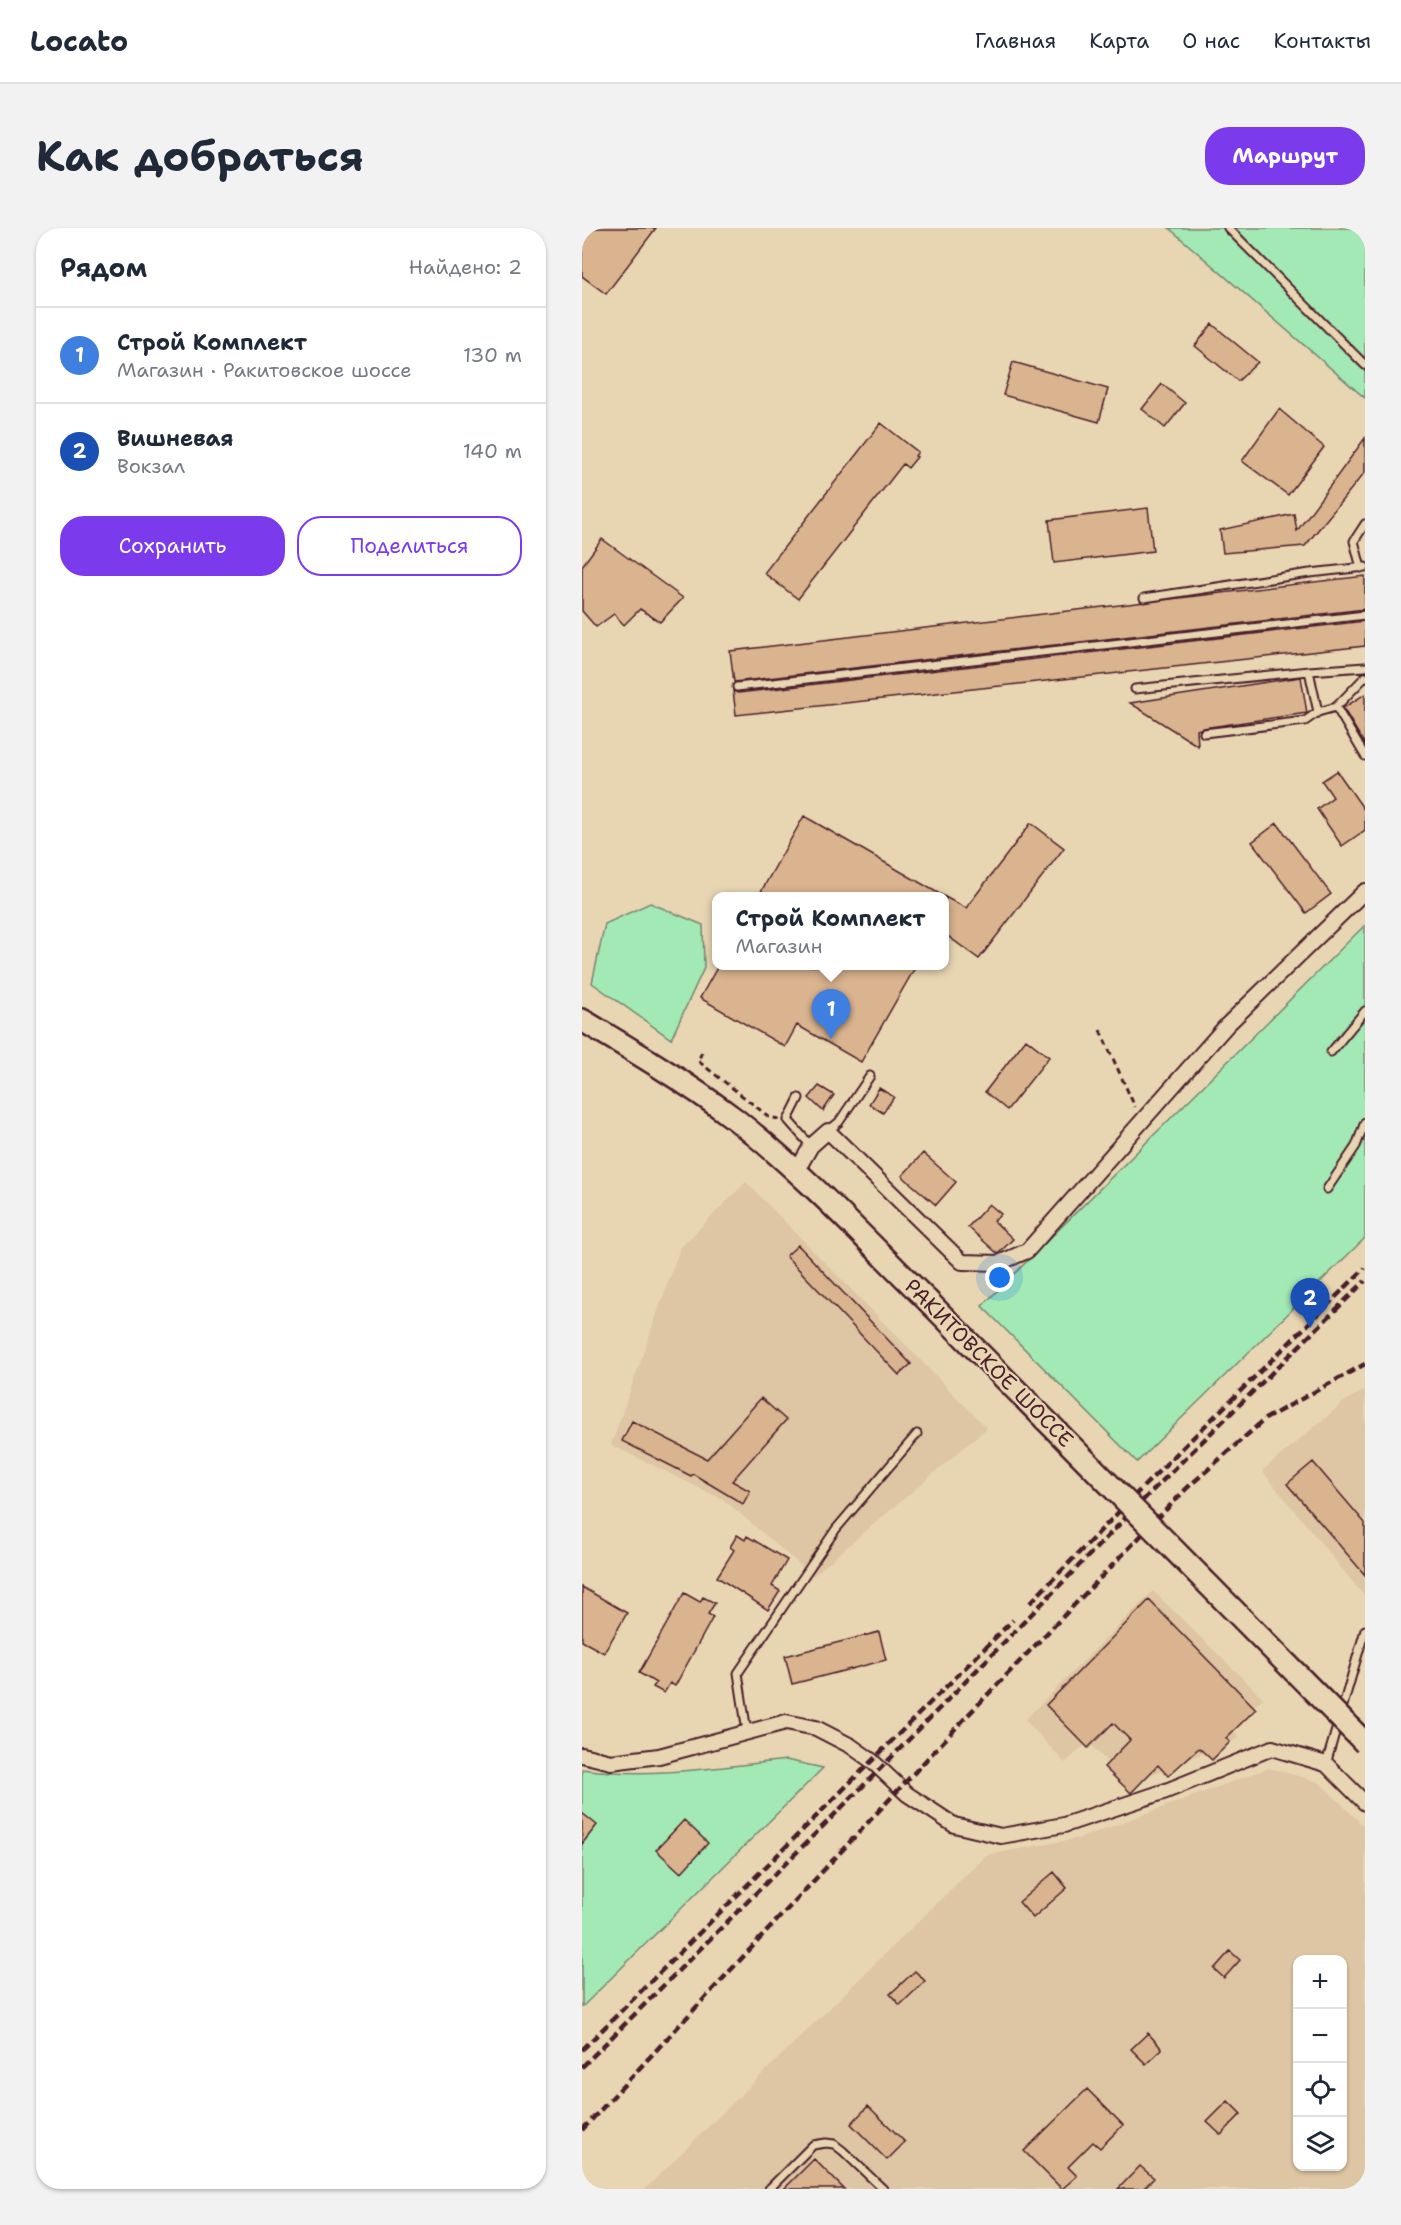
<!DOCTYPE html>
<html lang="ru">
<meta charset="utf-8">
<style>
:root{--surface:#fff;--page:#f2f2f3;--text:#1f2937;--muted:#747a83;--line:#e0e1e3;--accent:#7c3aed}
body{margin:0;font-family:"Shantell Sans",sans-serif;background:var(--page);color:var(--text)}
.controls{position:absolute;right:18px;bottom:18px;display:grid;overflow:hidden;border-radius:12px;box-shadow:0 2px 4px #0004}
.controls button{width:54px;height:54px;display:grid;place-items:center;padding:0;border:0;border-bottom:2px solid var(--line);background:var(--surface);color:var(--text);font:30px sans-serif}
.you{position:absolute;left:418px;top:1050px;width:21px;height:21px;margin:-15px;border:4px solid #fff;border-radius:50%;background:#1a73e8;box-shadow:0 0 0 9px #1a73e833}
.badge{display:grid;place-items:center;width:39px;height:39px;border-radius:50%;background:var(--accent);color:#fff;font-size:20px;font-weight:700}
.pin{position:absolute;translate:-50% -50px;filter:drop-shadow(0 2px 3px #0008)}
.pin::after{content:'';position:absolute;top:32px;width:21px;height:18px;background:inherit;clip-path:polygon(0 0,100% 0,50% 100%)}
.popup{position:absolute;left:130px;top:664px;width:237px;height:78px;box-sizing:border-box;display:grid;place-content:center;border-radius:12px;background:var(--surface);filter:drop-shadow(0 2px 4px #0005);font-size:20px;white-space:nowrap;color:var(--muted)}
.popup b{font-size:22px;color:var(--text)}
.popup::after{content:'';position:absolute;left:50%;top:100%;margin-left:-12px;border:12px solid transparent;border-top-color:var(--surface)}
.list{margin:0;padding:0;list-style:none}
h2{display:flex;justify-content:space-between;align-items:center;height:78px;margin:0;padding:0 24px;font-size:26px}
h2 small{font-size:20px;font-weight:400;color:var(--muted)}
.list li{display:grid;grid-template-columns:39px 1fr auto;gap:18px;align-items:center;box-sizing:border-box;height:96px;padding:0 24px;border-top:2px solid var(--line)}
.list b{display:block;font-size:22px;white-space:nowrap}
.list p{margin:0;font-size:20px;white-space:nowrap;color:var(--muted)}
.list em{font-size:20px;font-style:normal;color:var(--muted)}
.actions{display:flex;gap:12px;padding:18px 24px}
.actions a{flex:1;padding:14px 0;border:2px solid var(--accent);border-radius:24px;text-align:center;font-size:21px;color:var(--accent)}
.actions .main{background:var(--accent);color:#fff}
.icon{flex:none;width:33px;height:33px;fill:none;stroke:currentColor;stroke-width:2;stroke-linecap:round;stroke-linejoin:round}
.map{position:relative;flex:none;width:783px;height:1961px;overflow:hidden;border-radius:24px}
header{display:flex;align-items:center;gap:36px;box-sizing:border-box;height:84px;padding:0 30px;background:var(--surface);border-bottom:2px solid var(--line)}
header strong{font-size:28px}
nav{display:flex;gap:33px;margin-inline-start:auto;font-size:21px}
.intro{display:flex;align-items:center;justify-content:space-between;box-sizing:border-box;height:144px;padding:0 36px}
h1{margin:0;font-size:42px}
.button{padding:15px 27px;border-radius:24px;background:var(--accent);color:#fff;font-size:21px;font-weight:700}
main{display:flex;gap:36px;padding:0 36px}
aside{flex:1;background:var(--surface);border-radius:24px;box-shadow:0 2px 4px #0004}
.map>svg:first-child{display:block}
.built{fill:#dec5a3;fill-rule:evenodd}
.green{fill:#a3e9b6;stroke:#768470;stroke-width:1.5}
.building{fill:#dab38f;stroke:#4a1f2b;stroke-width:1.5}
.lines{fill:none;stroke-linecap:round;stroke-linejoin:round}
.lane-casing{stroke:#4a1f2b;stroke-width:11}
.street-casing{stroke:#4a1f2b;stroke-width:18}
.primary-casing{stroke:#4a1f2b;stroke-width:26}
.path{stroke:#4a1f2b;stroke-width:3;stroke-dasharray:6 4.5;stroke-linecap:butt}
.lane{stroke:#e8d6b3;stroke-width:7}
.street{stroke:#e8d6b3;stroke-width:14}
.primary{stroke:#e8d6b3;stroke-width:21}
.rail{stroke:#4a1f2b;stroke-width:4.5;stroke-dasharray:9 4.5;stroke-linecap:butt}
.primary-bridge-casing{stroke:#4a1f2b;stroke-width:26;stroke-linecap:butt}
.primary-bridge{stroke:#e8d6b3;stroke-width:21}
.labels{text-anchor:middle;stroke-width:4.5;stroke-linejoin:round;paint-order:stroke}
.street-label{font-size:21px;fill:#4a1f2b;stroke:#e8d6b3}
</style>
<header>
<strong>Locato</strong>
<nav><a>Главная</a><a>Карта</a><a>О нас</a><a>Контакты</a></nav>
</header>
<div class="intro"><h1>Как добраться</h1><a class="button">Маршрут</a></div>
<main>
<aside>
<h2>Рядом<small>Найдено: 2</small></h2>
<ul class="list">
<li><span class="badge" style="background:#3f7fe0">1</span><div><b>Строй Комплект</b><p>Магазин · Ракитовское шоссе</p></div><em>130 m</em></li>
<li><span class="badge" style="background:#1a4fb4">2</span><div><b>Вишневая</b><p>Вокзал</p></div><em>140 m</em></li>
</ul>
<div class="actions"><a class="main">Сохранить</a><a>Поделиться</a></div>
</aside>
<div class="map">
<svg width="783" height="1961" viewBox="0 0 783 1961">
<rect width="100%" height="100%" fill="#e8d6b3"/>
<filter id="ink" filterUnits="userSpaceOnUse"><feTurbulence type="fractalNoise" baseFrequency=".0167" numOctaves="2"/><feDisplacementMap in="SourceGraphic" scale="12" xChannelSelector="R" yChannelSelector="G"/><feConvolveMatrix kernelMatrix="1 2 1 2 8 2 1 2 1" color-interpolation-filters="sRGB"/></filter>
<g filter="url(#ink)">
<path class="built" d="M 164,954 L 405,1200 L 231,1348 L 142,1272 L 29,1217 L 98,1020 Z
M 783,1162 L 783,1369 L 680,1243 L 763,1173 Z
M 571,1363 L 681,1470 L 650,1501 L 658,1510 L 547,1556 L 506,1514 L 483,1535 L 443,1492 Z
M 687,1540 L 737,1554 L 783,1599 L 783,1961 L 63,1961 L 404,1627 L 498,1610 ZM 716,1732 L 760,1732 L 760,1938 L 716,1938 Z"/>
<path class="green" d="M 587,0 L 783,0 L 783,170 Z
M 68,675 L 121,697 L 122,740 L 89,811 L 10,755 L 23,696 Z
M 783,697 L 783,1010 L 555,1234 L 400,1078 Z
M 204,1532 L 241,1540 L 0,1779 L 0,1541 C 67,1551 137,1539 204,1532 Z"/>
<path class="building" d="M 0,0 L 74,0 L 24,66 L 0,48 Z
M 630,96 L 676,134 L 656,153 L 613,118 Z
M 431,134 L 526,161 L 517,194 L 421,167 Z
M 580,156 L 603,175 L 583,200 L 560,181 Z
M 697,181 L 742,219 L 706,267 L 660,233 Z
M 299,195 L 336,224 L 333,228 L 335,229 L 326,240 L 321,236 L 216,371 L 182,345 Z
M 783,210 L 783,244 L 723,318 L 641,325 L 638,302 L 712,286 L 715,303 Z
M 566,280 L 571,323 L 472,335 L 467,292 Z
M 20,311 L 101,370 L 78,394 L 58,381 L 42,397 L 32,386 L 14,399 L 0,383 L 0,338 Z
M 783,348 L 783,381 L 152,454 L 148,423 Z
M 783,393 L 783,418 L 154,487 L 151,463 L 156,465 Z
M 719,449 L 725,485 L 621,500 L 615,502 L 616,518 L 548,475 Z
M 783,466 L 783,517 L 761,480 Z
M 755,543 L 783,583 L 783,602 L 760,618 L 735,581 L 751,569 L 740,553 Z
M 222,588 L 363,669 L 176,669 Z
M 449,595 L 482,620 L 397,731 L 363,706 L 363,669 L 384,680 Z
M 695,595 L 749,666 L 724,685 L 670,614 Z
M 136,738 L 334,738 L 279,834 L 215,797 L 203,819 L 118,770 Z
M 444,811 L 467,829 L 425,882 L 403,864 Z
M 237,858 L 252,867 L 241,883 L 227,870 Z
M 297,860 L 312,869 L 301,885 L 287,876 Z
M 341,925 L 374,954 L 354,977 L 320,948 Z
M 407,976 L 419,986 L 412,993 L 431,1011 L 416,1026 L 386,999 Z
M 216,1017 L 329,1136 L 317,1147 L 204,1028 Z
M 179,1170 L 204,1192 L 150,1253 L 168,1263 L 161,1276 L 111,1246 L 109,1248 L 40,1213 L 50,1193 L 125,1231 Z
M 731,1234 L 783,1295 L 783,1347 L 705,1256 Z
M 155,1307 L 163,1312 L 165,1308 L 205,1332 L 190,1358 L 198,1363 L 186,1382 L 135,1349 L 152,1322 L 148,1319 Z
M 0,1359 L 45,1385 L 22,1425 L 0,1413 Z
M 102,1365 L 118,1374 L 121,1369 L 133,1375 L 126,1386 L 131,1389 L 93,1458 L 88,1455 L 82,1465 L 71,1459 L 74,1455 L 57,1445 Z
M 567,1372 L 674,1481 L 644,1510 L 648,1514 L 630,1532 L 617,1520 L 586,1548 L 576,1537 L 549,1565 L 522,1539 L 548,1512 L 531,1495 L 506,1520 L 464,1477 Z
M 297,1404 L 304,1432 L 210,1456 L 203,1428 Z
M 0,1585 L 15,1597 L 0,1616 Z
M 102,1592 L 126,1615 L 99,1645 L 74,1622 Z
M 472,1644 L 485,1660 L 451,1690 L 437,1674 Z
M 648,1723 L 658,1732 L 642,1750 L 632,1741 Z
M 333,1743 L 343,1753 L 318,1777 L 308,1766 Z
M 566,1805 L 580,1821 L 564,1836 L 549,1821 Z
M 505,1861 L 541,1897 L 518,1920 L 511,1914 L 486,1939 L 495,1948 L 480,1961 L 442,1923 Z
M 646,1873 L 659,1886 L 639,1907 L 625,1894 Z
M 286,1878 L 323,1914 L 305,1932 L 269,1896 Z
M 232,1931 L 262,1961 L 202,1961 Z
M 558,1938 L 572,1950 L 561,1961 L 536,1961 Z"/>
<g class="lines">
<g class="lane-casing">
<path id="lane" d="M 646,0 L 783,137
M 779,340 L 772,313 L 783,296
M 562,370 L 728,345 L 783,339
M 783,439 L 727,443 L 736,484 L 754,479 L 783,449
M 155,459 L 783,387
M 553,461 L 727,443
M 754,479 L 783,528
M 622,505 L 723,493 L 736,484
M 749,824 L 783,783
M 217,870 L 206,892 L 229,918
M 246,903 L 257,894 L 288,848
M 745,961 L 774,918 L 783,894
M 165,1504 L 156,1445 L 254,1301 L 335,1206
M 744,1536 L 783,1402
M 187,1961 L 231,1917 L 244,1915 L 252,1916 L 261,1923 L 301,1961"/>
</g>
<g class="street-casing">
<path id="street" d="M 214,944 L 229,918 L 246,903 L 380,1034 L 417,1035 L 445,1023 L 645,797 L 783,663
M 0,1527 L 29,1534 L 77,1528 L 204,1494 L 234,1500 L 269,1518 L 290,1533 L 325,1566 L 372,1597 L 419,1608 L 482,1597 L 584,1563 L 690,1520 L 744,1536 L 783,1575"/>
</g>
<g class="primary-casing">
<path id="primary" d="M 0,792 C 52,823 104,854 153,891 C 222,945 283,1011 345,1072"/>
</g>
<path class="path" d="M 518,802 L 553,879
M 120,824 L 116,833 L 187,889 L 197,891"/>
<use href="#lane" class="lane"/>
<use href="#street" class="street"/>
<use href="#primary" class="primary"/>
<path class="rail" d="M 448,1375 L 562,1258 L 783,1040
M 0,1822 L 431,1392
M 0,1839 L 297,1542 L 568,1265 L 783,1053
M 0,1902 L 385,1488 L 605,1260 L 683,1191 L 783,1136"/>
<g class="primary-bridge-casing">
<path id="primary-bridge" d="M 345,1072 L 783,1515"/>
</g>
<use href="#primary-bridge" class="primary-bridge"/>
</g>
</g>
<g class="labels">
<g class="street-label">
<text transform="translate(407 1135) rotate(45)" y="7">РАКИТОВСКОЕ ШОССЕ</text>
</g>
</g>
</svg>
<div class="controls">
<button>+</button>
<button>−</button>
<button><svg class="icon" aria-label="locate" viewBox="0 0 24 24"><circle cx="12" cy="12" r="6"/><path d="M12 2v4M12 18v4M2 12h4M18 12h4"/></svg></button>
<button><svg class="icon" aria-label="layers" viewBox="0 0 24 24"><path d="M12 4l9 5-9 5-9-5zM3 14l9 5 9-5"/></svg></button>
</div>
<div class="you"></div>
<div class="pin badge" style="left:249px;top:811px;background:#3f7fe0">1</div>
<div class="popup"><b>Строй Комплект</b>Магазин</div>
<div class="pin badge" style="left:728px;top:1100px;background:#1a4fb4">2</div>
</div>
</main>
